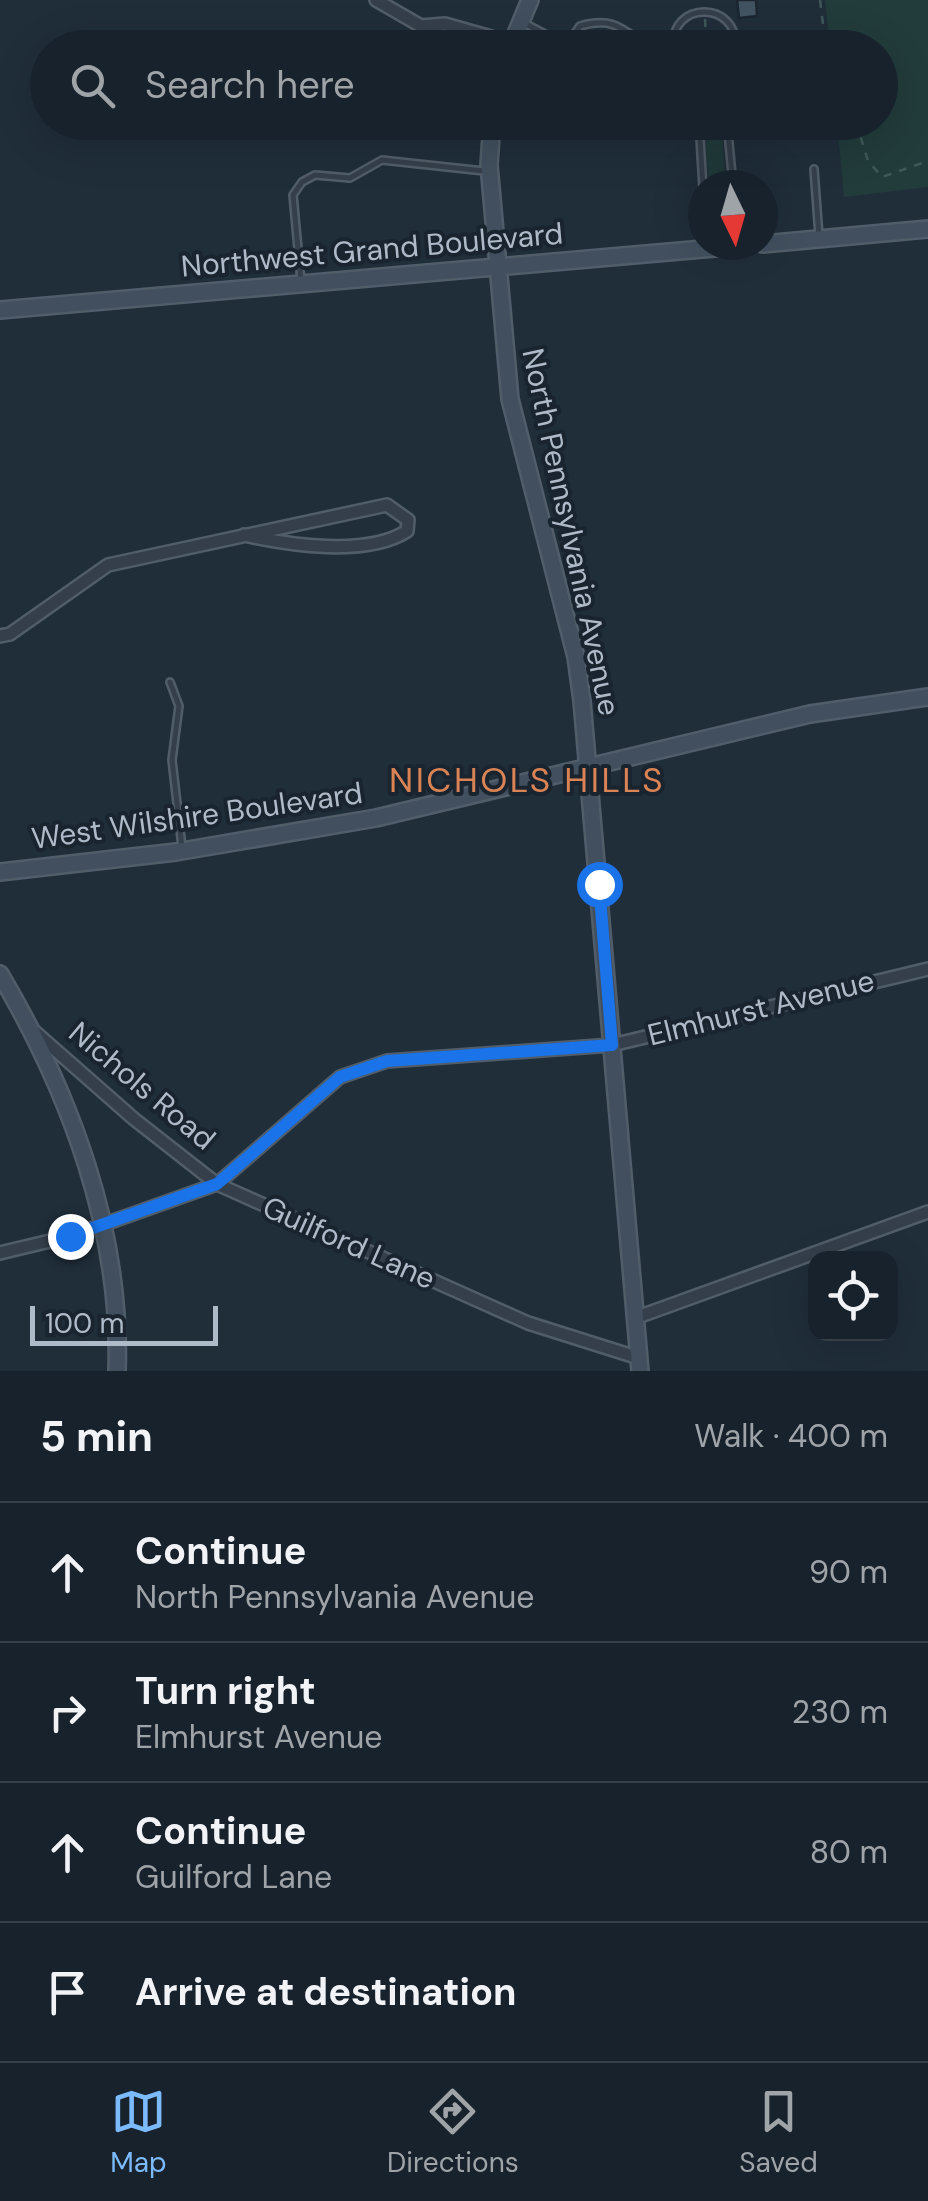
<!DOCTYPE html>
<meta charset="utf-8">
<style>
:root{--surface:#18222c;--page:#252f38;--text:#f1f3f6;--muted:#9fa4a9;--line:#363f48;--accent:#7cbafe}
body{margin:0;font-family:"DM Sans",sans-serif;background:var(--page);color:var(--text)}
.controls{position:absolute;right:30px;bottom:30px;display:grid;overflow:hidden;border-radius:20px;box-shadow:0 10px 40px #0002}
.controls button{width:90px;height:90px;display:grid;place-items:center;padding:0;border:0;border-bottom:2px solid var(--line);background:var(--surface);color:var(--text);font:50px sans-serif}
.compass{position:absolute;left:688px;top:170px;width:90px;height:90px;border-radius:50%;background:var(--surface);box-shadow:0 10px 40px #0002;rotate:175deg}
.scale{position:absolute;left:30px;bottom:25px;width:188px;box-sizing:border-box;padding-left:10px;border:5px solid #aebac7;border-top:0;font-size:28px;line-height:35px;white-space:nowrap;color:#aebac7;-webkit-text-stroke:8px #19242f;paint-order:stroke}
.stop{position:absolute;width:30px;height:30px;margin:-22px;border:8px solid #1a73e8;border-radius:50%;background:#fff}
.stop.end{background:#1a73e8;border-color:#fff;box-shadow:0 2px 10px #0008}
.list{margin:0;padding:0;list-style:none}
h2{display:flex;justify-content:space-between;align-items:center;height:130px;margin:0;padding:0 40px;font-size:42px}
h2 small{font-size:32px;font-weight:400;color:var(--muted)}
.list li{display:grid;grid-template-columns:65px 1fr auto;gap:30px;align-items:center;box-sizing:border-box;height:140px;padding:0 40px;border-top:2px solid var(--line)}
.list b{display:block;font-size:38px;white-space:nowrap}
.list p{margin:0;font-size:32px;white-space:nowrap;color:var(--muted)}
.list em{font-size:32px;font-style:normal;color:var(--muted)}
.icon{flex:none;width:55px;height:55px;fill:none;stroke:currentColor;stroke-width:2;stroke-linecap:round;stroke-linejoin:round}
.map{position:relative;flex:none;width:928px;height:1371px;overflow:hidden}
.search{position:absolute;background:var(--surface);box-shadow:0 10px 40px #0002;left:30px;right:30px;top:30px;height:110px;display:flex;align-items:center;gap:25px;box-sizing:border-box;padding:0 35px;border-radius:55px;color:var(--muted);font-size:38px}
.sheet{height:690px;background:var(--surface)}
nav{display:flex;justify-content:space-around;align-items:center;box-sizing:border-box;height:140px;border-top:2px solid var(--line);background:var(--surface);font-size:28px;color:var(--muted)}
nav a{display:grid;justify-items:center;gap:5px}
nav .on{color:var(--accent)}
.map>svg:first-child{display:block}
.green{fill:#223b3b}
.building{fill:#425362;stroke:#1b2631;stroke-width:2.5}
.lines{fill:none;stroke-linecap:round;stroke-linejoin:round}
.lane-casing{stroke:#515d68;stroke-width:10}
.street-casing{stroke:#515d68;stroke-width:16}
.secondary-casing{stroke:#515d68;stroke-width:20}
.path{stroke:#3f5859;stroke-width:2.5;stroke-dasharray:8 8;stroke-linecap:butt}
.lane{stroke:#343f4b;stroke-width:5}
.street{stroke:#343f4b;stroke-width:11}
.secondary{stroke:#414f5e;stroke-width:15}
.route{stroke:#1a73e8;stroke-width:12}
.labels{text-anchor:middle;stroke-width:8;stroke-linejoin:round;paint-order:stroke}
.street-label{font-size:30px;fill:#aebac7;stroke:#19242f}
.quarter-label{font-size:35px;letter-spacing:2.5px;fill:#da8456;stroke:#19242f}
</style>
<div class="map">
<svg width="928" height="1371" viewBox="0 0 928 1371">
<rect width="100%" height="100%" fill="#202e3a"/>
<path class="green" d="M 825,0 L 928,0 L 928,187 L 844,197 L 837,123 L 880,122 L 880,48 L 830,47 Z
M 446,32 L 490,46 L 492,47 L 445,47 L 439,34 Z
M 704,123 L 721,123 L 726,185 L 709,185 Z"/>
<path class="building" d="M 737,0 L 756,0 L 757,16 L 739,18 Z"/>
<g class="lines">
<g class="lane-casing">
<path id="lane" d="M 526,24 L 571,48
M 736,41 C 759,48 787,35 807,48
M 568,43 L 580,26 C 613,17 621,28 646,45
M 642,48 L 673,44
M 674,48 C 668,0 740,0 735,48
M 699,122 L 703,188
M 727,122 L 733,185
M 814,169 L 819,236
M 301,281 L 293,195 L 302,182 L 315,175 L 350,178 L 382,160 L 484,171
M 170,682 L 179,706 L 172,760 L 182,847"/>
</g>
<g class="street-casing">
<path id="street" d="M 376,0 L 421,26 L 437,48
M 421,26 L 445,24 L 512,43
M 0,636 L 10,634 L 108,565 L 387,505 L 408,520 L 407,531 C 367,557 288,545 244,535
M 35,1032 L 134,1119 L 217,1184 L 340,1077 L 387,1061 L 612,1045 L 928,969
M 0,1253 L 71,1236 L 217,1184 L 528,1323 L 639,1358
M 635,1318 L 928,1212"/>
</g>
<g class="secondary-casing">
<path id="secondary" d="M 510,48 L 530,0
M 492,122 L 489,165 L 510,399 L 576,657 L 582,701 L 640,1371
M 763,244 L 928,229
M 0,310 L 749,245
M 0,872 L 176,852 L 376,818 L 810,714 L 928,697
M 0,974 C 70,1093 122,1231 117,1371"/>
</g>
<path class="path" d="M 820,0 L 826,48
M 705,19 L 706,41
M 697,48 L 707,43 L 724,46
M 856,122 L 868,161 L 882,177 L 928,161"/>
<use href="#lane" class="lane"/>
<use href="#street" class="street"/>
<use href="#secondary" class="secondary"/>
</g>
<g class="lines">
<path class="route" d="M 70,1236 L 217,1184 L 340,1077 L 387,1061 L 612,1045 L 599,884"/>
</g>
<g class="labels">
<g class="street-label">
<text transform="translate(372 250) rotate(-5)" y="10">Northwest Grand Boulevard</text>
<text transform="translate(571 532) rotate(78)" y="10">North Pennsylvania Avenue</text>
<text transform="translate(197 816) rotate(-8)" y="10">West Wilshire Boulevard</text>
<text transform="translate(761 1008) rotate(-14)" y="10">Elmhurst Avenue</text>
<text transform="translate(142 1086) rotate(40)" y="10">Nichols Road</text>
<text transform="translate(349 1243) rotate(24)" y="10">Guilford Lane</text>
</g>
<g class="quarter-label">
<text x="527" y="792">NICHOLS HILLS</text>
</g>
</g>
</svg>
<div class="controls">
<button><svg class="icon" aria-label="locate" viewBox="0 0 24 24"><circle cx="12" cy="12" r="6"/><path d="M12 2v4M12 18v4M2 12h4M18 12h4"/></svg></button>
</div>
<svg class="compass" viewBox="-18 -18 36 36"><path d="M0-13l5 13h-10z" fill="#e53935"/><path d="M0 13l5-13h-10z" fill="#9fa4a9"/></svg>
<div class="scale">100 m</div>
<div class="stop" style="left:599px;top:884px"></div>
<div class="stop end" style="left:70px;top:1236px"></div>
<div class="search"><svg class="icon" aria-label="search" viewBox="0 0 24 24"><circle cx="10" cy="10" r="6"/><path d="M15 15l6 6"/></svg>Search here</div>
</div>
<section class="sheet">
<h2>5 min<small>Walk · 400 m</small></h2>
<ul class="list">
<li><svg class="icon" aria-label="ahead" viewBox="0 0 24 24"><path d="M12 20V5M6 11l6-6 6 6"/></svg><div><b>Continue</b><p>North Pennsylvania Avenue</p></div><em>90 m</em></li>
<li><svg class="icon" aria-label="right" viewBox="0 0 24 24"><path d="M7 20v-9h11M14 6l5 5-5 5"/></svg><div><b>Turn right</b><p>Elmhurst Avenue</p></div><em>230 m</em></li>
<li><svg class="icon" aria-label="ahead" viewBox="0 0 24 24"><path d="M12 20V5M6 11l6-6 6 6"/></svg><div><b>Continue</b><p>Guilford Lane</p></div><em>80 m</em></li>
<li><svg class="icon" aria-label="arrive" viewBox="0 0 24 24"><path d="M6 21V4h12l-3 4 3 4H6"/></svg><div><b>Arrive at destination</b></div></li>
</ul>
</section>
<nav>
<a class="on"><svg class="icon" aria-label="map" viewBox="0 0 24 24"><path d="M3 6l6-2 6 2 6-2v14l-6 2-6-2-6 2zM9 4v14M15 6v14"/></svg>Map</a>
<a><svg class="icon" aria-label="directions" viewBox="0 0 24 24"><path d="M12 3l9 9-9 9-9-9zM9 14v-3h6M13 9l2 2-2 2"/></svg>Directions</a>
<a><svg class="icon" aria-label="saved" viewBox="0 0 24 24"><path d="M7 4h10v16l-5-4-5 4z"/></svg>Saved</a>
</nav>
